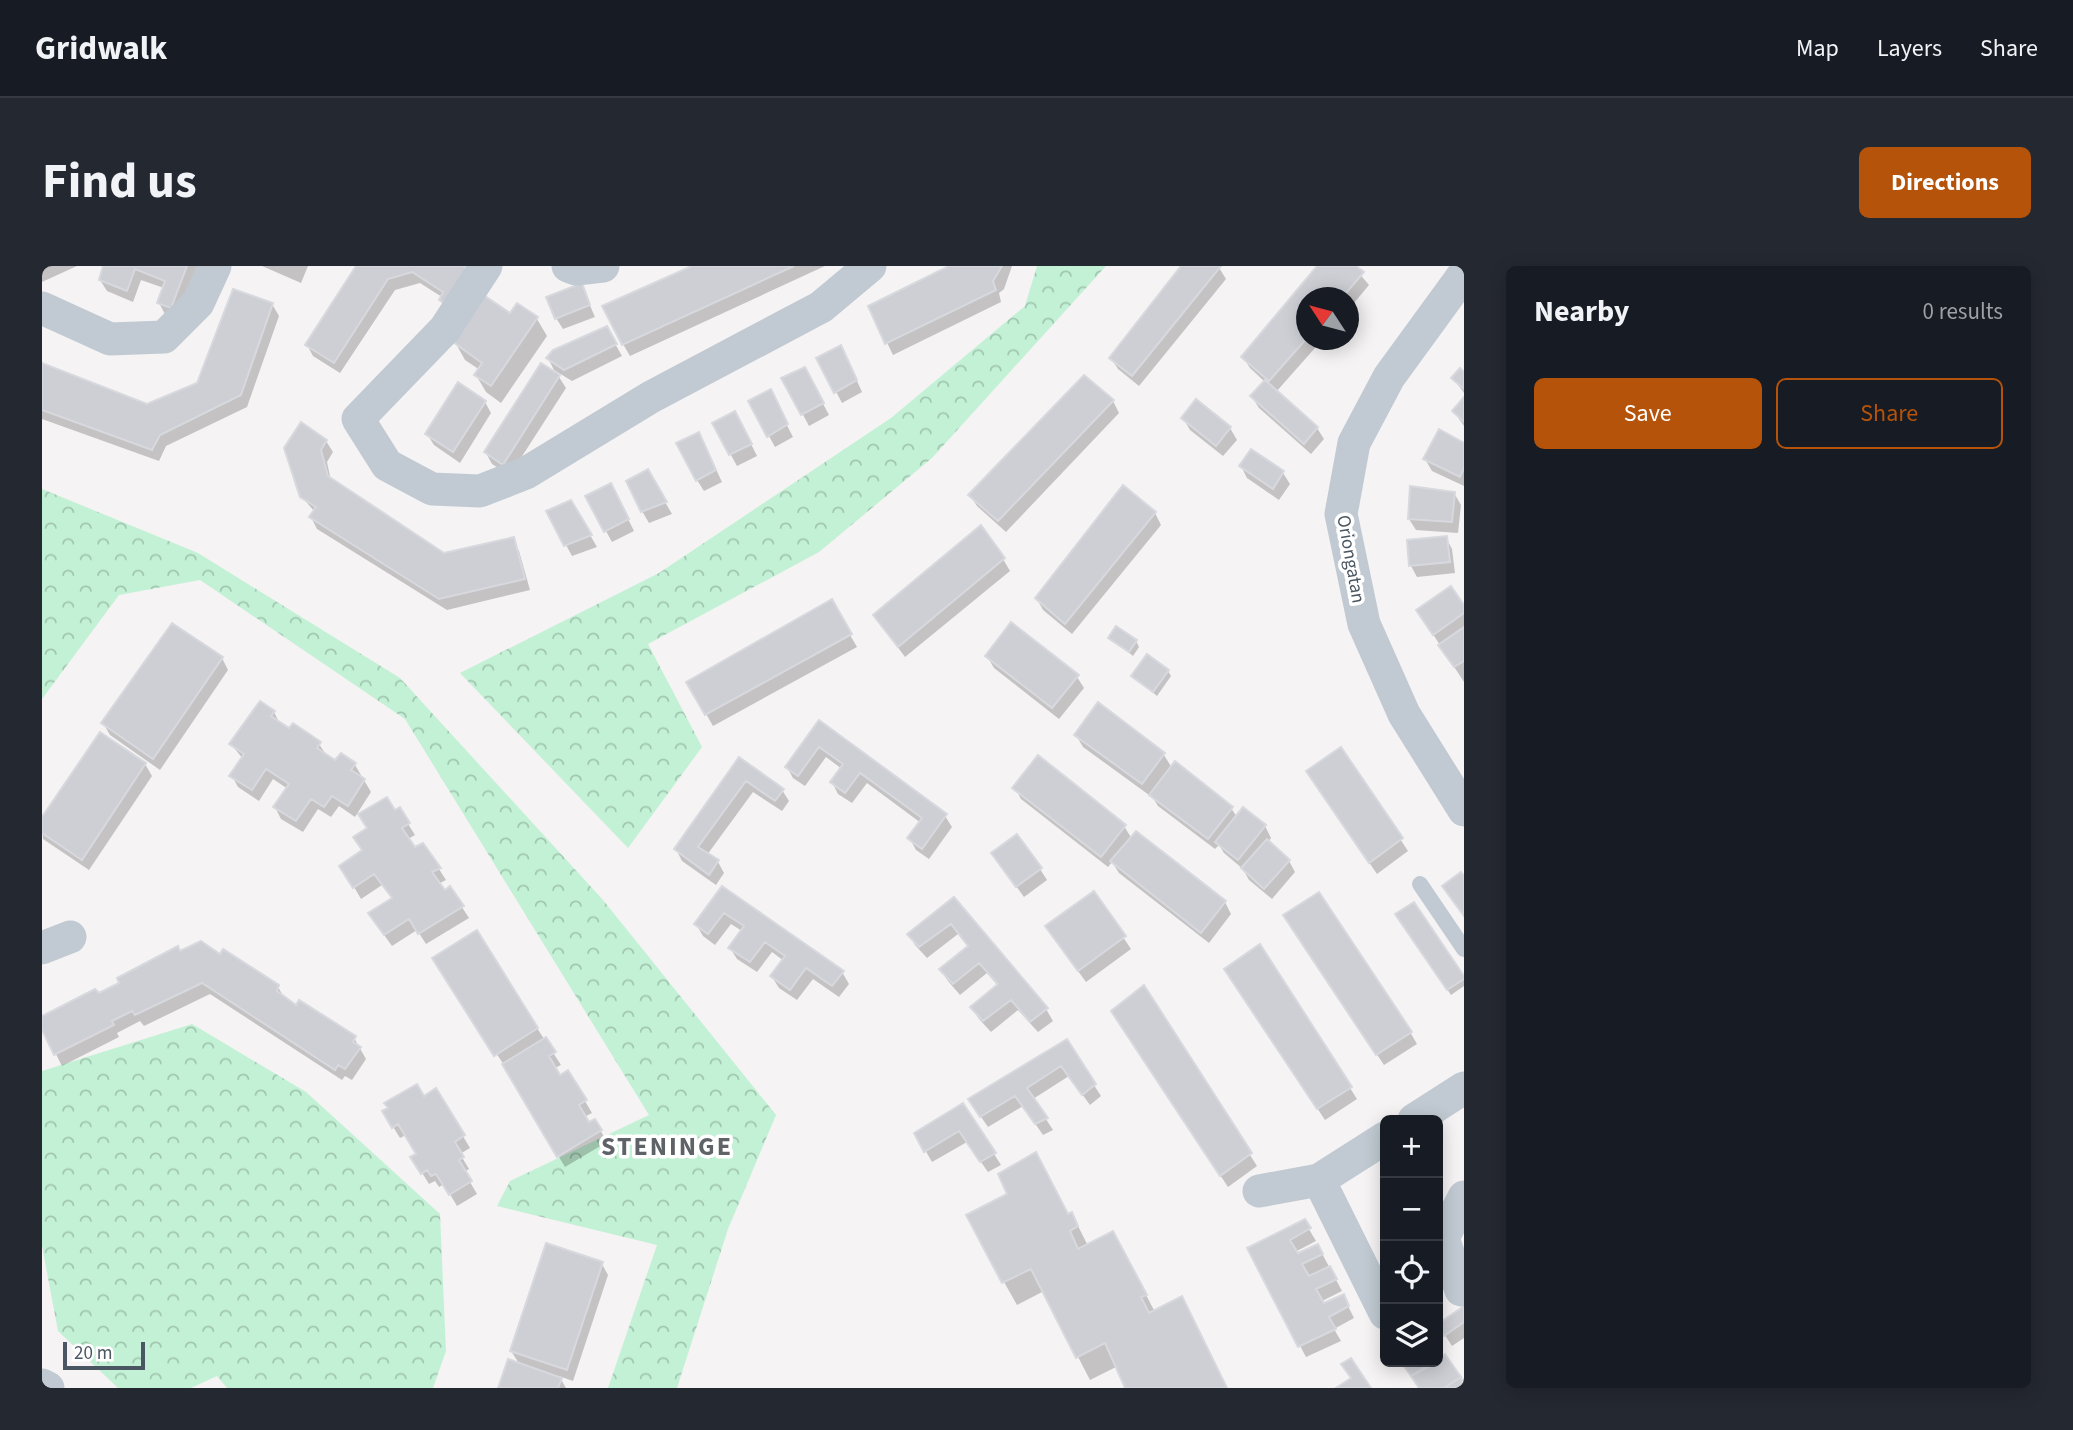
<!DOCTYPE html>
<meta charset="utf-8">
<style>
:root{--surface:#171b24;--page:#242831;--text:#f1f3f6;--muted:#9ea1a6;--line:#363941;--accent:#b45309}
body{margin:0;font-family:"Source Sans 3",sans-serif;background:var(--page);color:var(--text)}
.controls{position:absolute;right:21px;bottom:21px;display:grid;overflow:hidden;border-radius:10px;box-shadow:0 4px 18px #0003}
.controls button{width:63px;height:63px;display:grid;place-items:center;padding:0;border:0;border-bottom:2px solid var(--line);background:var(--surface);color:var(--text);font:35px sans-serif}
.compass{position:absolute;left:1254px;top:21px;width:63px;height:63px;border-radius:50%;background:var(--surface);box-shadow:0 4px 18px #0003;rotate:306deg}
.scale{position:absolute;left:21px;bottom:18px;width:82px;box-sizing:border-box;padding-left:7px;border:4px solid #4a5661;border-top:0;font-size:19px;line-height:24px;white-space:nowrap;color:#4a5661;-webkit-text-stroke:5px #fff;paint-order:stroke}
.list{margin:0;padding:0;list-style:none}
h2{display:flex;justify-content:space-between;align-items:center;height:91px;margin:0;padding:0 28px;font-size:30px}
h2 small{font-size:23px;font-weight:400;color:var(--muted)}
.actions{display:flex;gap:14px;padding:21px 28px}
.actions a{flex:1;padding:16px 0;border:2px solid var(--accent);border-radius:10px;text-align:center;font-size:24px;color:var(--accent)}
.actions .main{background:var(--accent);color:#fff}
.icon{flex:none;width:38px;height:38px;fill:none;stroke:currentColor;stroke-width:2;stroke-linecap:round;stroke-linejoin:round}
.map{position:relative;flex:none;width:1422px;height:1122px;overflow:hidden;border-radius:10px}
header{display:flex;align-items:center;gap:42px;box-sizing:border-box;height:98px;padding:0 35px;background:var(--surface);border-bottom:2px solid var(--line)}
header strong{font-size:33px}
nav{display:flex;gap:38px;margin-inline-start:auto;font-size:24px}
.intro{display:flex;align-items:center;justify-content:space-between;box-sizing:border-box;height:168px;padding:0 42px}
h1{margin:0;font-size:49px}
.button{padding:18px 32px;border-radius:10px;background:var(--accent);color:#fff;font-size:24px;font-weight:700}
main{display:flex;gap:42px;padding:0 42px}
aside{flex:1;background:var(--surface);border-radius:10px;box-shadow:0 4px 18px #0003}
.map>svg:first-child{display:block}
.forest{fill:url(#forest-crowns)}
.shadow{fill:#0003}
.building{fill:#cdcfd5;stroke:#d7d9de;stroke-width:2}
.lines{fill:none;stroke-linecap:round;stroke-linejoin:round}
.service{stroke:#c1cad2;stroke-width:16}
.minor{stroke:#c1cad2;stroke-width:33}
.labels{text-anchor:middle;stroke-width:7;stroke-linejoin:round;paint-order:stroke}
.street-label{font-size:19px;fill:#4a5661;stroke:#fff}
.district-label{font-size:26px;font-weight:bold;letter-spacing:2px;fill:#5f6368;stroke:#fff}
</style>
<header>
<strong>Gridwalk</strong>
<nav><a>Map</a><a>Layers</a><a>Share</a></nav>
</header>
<div class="intro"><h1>Find us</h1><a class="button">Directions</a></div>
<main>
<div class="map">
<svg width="1422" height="1122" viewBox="0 0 1422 1122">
<defs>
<pattern id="forest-crowns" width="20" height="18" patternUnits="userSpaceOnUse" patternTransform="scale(1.75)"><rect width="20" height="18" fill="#c3f1d5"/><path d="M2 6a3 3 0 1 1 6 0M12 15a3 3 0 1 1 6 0" fill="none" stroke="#a0c6b0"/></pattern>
</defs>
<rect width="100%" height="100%" fill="#f5f3f3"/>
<path class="forest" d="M 995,0 L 1064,0 L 890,192 L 777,286 L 606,378 L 660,481 L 586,582 L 418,407 L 617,307 L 849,152 L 983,40 Z
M 0,223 L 156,287 L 358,412 L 561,634 L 734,849 L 686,963 L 635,1122 L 566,1122 L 615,979 L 455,940 L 468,915 L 607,849 L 363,453 L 158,314 L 77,329 L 0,433 Z
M 150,758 L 264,826 L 398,948 L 404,1085 L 391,1122 L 185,1122 L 175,1110 L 149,1122 L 76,1122 L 16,1065 L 0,980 L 0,805 Z"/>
<path class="shadow" d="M 0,0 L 35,0 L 0,16 Z
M 63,0 L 156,0 L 135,53 L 123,48 L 117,37 L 122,22 L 99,14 L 91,36 L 65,25 L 58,14 Z
M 220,0 L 266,0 L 259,17 Z
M 316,0 L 418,0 L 406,45 L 400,31 L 378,17 L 353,24 L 298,107 L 271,90 L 265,79 Z
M 655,0 L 783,0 L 588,90 L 581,78 Z
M 911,0 L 970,0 L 962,23 L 957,27 L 959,36 L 851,89 L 828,41 Z
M 1141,0 L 1176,0 L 1184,13 L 1097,120 L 1076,103 L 1069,92 Z
M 1277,0 L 1311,0 L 1327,19 L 1307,43 L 1307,32 L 1265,32 L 1265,74 L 1280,74 L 1234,126 L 1275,162 L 1282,173 L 1269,188 L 1217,142 L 1210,131 L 1223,116 L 1208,102 L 1201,91 Z
M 539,19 L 553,51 L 521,63 L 514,52 Z
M 230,38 L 237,50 L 205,141 L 124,180 L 117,195 L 0,153 L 0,99 L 105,140 L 156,118 Z
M 468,50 L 495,53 L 505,70 L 459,137 L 444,126 L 434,109 L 438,104 L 423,94 L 413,76 Z
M 564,62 L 580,90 L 530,115 L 512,104 L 506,92 Z
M 777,93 L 805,93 L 820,126 L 800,137 Z
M 1418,104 L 1422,108 L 1422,127 L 1411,112 Z
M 517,111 L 524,122 L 468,209 L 450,198 L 444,187 Z
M 742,113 L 769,115 L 787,149 L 767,160 Z
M 732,134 L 751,171 L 733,181 L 708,136 Z
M 1422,134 L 1422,160 L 1412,146 Z
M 1071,135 L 1077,147 L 964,266 L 935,240 L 928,229 Z
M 443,136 L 449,147 L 418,197 L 392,179 L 385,168 Z
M 1141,152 L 1188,162 L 1195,174 L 1181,190 L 1148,164 Z
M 672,158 L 699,158 L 715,190 L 695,200 Z
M 1398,166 L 1422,179 L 1422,220 L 1390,205 L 1383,193 Z
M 284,175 L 291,186 L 285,196 L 289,215 L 402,288 L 471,273 L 477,285 L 488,324 L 405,344 L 275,263 L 269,251 L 273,246 L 259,230 L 243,182 Z
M 663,180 L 680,216 L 662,225 L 655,214 Z
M 1209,185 L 1241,207 L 1248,218 L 1237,234 L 1205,212 L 1199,200 Z
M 605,205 L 630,248 L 607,257 L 600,245 Z
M 1412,227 L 1419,239 L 1416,267 L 1374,264 L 1367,253 Z
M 545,231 L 575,231 L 592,265 L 570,276 Z
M 529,236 L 555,281 L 530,290 L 524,279 Z
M 1113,247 L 1119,259 L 1030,368 L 1001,344 L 995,333 Z
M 1404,272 L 1410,283 L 1413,307 L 1375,311 L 1369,300 Z
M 961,293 L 968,305 L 863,391 L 833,350 Z
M 1409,323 L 1422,342 L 1422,416 L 1383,356 Z
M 789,336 L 815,381 L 671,460 L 646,416 Z
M 1069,372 L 1094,375 L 1097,381 L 1091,390 Z
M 945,390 L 1035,411 L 1042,422 L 1017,453 L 952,402 Z
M 180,392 L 186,404 L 118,504 L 68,469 L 61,457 Z
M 1126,405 L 1129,410 L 1115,430 L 1091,410 Z
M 1057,438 L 1122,489 L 1130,502 L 1189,542 L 1195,551 L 1223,560 L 1229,572 L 1226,576 L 1247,595 L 1253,606 L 1230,633 L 1207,614 L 1201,603 L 1182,587 L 1177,579 L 1173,583 L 1116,540 L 1108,527 L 1107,529 L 1041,481 L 1034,469 Z
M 232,446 L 238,458 L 277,478 L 285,490 L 293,496 L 313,499 L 329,526 L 313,551 L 297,540 L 289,551 L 276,543 L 261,566 L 239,553 L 233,541 L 246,523 L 231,513 L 217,535 L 196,521 L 190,510 L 201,493 L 189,478 Z
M 778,457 L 903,550 L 910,561 L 887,593 L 874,584 L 868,573 L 879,557 L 825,517 L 810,537 L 796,528 L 790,516 L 800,503 L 784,491 L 763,520 L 751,512 L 745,501 Z
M 1299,483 L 1366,585 L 1335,608 L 1272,516 Z
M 697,494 L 740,524 L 747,535 L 740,545 L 711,526 L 665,589 L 676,596 L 682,607 L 674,619 L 640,595 L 634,583 Z
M 103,498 L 110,510 L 47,604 L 1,573 L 0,554 Z
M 973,522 L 1082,560 L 1090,573 L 1183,636 L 1189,648 L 1167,677 L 1077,607 L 1070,596 L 1066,601 L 979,533 Z
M 352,547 L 366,558 L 373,569 L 366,573 L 373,583 L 381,579 L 397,603 L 404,614 L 396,618 L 402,627 L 408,623 L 427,652 L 384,678 L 375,664 L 350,680 L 335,659 L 351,633 L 340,619 L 319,633 L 300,600 L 322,585 Z
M 951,588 L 998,603 L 1005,614 L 982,631 Z
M 680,622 L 800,706 L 807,718 L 797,731 L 771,713 L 755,734 L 737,722 L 730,711 L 742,695 L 730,686 L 715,706 L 695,693 L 688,682 L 700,665 L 689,658 L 673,679 L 661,670 L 654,658 Z
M 1052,628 L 1089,683 L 1044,716 L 1012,672 Z
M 912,634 L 1004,743 L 1011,755 L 996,766 L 976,744 L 949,766 L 937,753 L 930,742 L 956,720 L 945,707 L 918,729 L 906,715 L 899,704 L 927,682 L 916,668 L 885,692 L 873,679 L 867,668 Z
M 1372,638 L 1422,713 L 1422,720 L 1409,729 L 1359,654 Z
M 1250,661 L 1368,766 L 1375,778 L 1342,799 Z
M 138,688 L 178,691 L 236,721 L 243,733 L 312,772 L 324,793 L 310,814 L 303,810 L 300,814 L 168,728 L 102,760 L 98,755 L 75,767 L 77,771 L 20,800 L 0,761 L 0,752 L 56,729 Z
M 399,704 L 495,762 L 519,799 L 513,802 L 518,811 L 526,806 L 550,847 L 542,851 L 547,859 L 553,855 L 565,876 L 523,901 L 462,799 Z
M 1191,715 L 1308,822 L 1315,833 L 1283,854 Z
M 1101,721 L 1215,900 L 1186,921 L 1078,757 Z
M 1024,776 L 1059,830 L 1048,839 L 1027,810 L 991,833 L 1011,864 L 1001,869 L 981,840 L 946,861 L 935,845 Z
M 394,825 L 428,882 L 418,888 L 427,903 L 422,906 L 435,928 L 415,940 L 402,918 L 397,921 L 393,915 L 387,918 L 371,892 L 376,888 L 364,869 L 358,872 L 342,846 Z
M 921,839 L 959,899 L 946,906 L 925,876 L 890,896 L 874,868 Z
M 1030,948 L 1046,980 L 1084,991 L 1113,1046 L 1139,1032 L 1185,1122 L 1087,1122 L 1076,1100 L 1048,1114 L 1002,1025 L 975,1039 L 962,1016 Z
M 1262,955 L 1274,975 L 1253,986 L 1255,990 L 1276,980 L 1300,1025 L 1280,1035 L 1282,1039 L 1301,1030 L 1312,1052 L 1292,1063 L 1299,1075 L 1264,1091 L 1207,983 Z
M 560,998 L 566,1009 L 531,1115 L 517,1110 L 524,1122 L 458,1122 L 478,1099 L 469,1085 Z
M 1422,1043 L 1422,1072 L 1410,1080 L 1397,1060 Z
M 1396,1081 L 1422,1119 L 1422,1122 L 1378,1122 L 1360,1096 L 1396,1096 Z"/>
<path class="building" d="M 61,0 L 145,0 L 129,42 L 115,37 L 123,15 L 93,3 L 85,25 L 57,14 Z
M 314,0 L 421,0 L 432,7 L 409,42 L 397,34 L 401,26 L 370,6 L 346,13 L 292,97 L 263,79 Z
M 650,0 L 752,0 L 580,79 L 560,40 Z
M 907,0 L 960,0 L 951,15 L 954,24 L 843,78 L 826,40 Z
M 1139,0 L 1179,0 L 1090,110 L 1067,92 Z
M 1275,0 L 1314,0 L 1322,6 L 1300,32 L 1265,32 L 1265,72 L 1227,115 L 1199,91 Z
M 540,17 L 548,39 L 513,53 L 504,31 Z
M 191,23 L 231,37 L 199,129 L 118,169 L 110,184 L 0,144 L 0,97 L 105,138 L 155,117 Z
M 443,30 L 468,47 L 475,37 L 496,51 L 449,120 L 432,109 L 440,97 L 411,76 Z
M 565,60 L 575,78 L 522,104 L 504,92 L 511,84 Z
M 799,79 L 815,114 L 792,127 L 774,92 Z
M 499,97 L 518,109 L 461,199 L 442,186 Z
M 763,101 L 782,137 L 759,149 L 739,112 Z
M 1418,102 L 1422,106 L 1422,123 L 1409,112 Z
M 1042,109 L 1072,134 L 956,255 L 926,229 Z
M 1223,114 L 1276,161 L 1262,178 L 1208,130 Z
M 416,116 L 444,135 L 411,186 L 383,168 Z
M 729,123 L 746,158 L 725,171 L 706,135 Z
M 1422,131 L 1422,156 L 1410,145 Z
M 1154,133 L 1189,161 L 1174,180 L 1139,152 Z
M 693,145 L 710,178 L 687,189 L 670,157 Z
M 259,156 L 285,174 L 279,184 L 286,210 L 402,287 L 472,271 L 483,313 L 397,333 L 267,251 L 274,241 L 258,231 L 242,182 Z
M 1397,163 L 1422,177 L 1422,202 L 1418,211 L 1381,193 Z
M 657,166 L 674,204 L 654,215 L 634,177 Z
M 1209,183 L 1242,205 L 1231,223 L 1197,200 Z
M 606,203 L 625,236 L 599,246 L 584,215 Z
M 569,217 L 587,253 L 562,266 L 543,230 Z
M 1081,219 L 1114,246 L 1023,358 L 993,332 Z
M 1368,220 L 1413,226 L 1410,256 L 1366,253 Z
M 529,234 L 550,269 L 522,280 L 504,245 Z
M 939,259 L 963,292 L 856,381 L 831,349 Z
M 1405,270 L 1408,296 L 1367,300 L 1365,274 Z
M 1409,320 L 1422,339 L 1422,347 L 1391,369 L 1374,344 Z
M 790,333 L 810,368 L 663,449 L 644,416 Z
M 969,356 L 1037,409 L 1010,442 L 943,390 Z
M 130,357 L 181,391 L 111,493 L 59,457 Z
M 1074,360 L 1095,374 L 1087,386 L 1066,372 Z
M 1422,361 L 1422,395 L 1412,401 L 1396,379 Z
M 1105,388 L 1127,404 L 1111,426 L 1089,410 Z
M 218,435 L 233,445 L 229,450 L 247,462 L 251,457 L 279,476 L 275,482 L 293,494 L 299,487 L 314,497 L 309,504 L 323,513 L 306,540 L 290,530 L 282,541 L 269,533 L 254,555 L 231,541 L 247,518 L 224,503 L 210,524 L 187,510 L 202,488 L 187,478 Z
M 1056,436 L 1123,487 L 1100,518 L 1032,469 Z
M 777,454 L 905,548 L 880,583 L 865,572 L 880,552 L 818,507 L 803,527 L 788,516 L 801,498 L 777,481 L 756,510 L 743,501 Z
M 58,466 L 104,497 L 40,594 L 0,567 L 0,551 Z
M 1299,481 L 1361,572 L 1327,597 L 1264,505 Z
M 996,489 L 1084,559 L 1059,591 L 970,522 Z
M 697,491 L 742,523 L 733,535 L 704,515 L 656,581 L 677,594 L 667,609 L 632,583 Z
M 1133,495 L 1191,541 L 1166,573 L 1107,529 Z
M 345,531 L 353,544 L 358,541 L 368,557 L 360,562 L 373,581 L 381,577 L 399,602 L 390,606 L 403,624 L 408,620 L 422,640 L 376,668 L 367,653 L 342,669 L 326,647 L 350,632 L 332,608 L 311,622 L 297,600 L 320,584 L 311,571 L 325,562 L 316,548 Z
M 1201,541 L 1224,559 L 1196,594 L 1173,576 Z
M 1094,565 L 1184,635 L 1159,667 L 1068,595 Z
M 975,568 L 1000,602 L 974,621 L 949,587 Z
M 1225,573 L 1248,594 L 1222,623 L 1199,602 Z
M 1419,606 L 1422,610 L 1422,650 L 1400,620 Z
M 680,620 L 802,705 L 790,720 L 764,702 L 748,724 L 728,710 L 743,690 L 723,676 L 708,696 L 686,682 L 702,660 L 682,647 L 666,668 L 652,658 Z
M 1052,625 L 1084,670 L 1036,705 L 1003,660 Z
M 1277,626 L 1370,766 L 1334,789 L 1241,649 Z
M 912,631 L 1006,742 L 988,756 L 969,734 L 941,755 L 928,741 L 956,718 L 937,697 L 911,718 L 897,703 L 926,680 L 909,658 L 877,681 L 865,668 Z
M 1372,636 L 1422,710 L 1422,713 L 1405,724 L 1353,648 Z
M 435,664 L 496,762 L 452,790 L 390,692 Z
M 159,675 L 178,688 L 181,683 L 237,719 L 235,725 L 254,739 L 257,734 L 314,770 L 311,776 L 319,781 L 303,803 L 296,799 L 293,804 L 160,717 L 93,749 L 90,745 L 70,755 L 72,759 L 12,789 L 0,764 L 0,750 L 53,723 L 57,727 L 77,717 L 75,712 L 136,680 L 138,685 Z
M 1218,678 L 1310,821 L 1275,843 L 1182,703 Z
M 1102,719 L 1210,887 L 1178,910 L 1069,745 Z
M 504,771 L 514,786 L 507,790 L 518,809 L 526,804 L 545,834 L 537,839 L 547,856 L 553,853 L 560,864 L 515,891 L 460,798 Z
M 1025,773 L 1054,818 L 1040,829 L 1019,800 L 985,822 L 1006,852 L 993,858 L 973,830 L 938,851 L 926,833 Z
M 375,818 L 382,830 L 394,822 L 423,869 L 413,876 L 422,891 L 417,894 L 430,915 L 407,929 L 394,908 L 389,910 L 385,904 L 379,908 L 368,891 L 374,888 L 356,858 L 350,862 L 340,845 L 346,842 L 342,837 Z
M 921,837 L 954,887 L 938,896 L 917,865 L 882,886 L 872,867 Z
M 994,886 L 1026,948 L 1030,946 L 1036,960 L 1028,965 L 1036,983 L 1071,965 L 1105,1029 L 1099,1031 L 1107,1047 L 1140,1030 L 1185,1122 L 1083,1122 L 1063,1077 L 1034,1092 L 989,1003 L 960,1017 L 924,949 L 965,928 L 956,908 Z
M 1263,953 L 1269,962 L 1248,974 L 1256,987 L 1276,978 L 1281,988 L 1260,998 L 1267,1010 L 1288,1000 L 1295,1013 L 1274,1023 L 1282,1037 L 1302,1028 L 1307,1040 L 1287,1051 L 1294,1063 L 1256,1081 L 1205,982 Z
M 504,977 L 561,996 L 525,1104 L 468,1085 Z
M 1422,1040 L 1422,1056 L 1402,1070 L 1396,1058 Z
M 1403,1088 L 1419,1111 L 1402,1122 L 1377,1122 L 1369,1110 L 1396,1096 Z
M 1309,1092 L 1329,1122 L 1294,1122 L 1309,1112 L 1299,1098 Z
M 466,1093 L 520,1112 L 516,1122 L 456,1122 Z
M 1359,1096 L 1391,1096 L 1369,1110 Z
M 1419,1111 L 1422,1122 L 1402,1122 Z"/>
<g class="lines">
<path class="service" d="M 1378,618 L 1422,683"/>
<path class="minor" d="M 444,0 L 403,63 L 316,153 L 345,199 L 390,223 L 438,225 L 484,207 L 609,131 L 779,41 L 828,0
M 526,0 L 534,3 L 561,0
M 1422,8 L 1347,111 L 1312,177 L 1299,248 L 1322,358 L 1362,448 L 1422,544
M 0,42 L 68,73 L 122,71 L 156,37 L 173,0
M 0,682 L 28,671
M 1372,854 L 1422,822
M 1343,872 L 1277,914 L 1343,1047
M 1217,925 L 1277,914
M 1419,1024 L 1401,972 L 1422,931
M 0,1119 L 6,1122"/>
</g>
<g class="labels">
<g class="street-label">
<text transform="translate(1310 293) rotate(80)" y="7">Oriongatan</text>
</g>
<g class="district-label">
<text x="625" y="889">STENINGE</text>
</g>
</g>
</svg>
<div class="controls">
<button>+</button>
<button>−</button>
<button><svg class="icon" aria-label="locate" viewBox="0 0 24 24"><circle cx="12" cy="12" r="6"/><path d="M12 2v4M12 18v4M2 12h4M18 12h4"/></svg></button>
<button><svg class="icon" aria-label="layers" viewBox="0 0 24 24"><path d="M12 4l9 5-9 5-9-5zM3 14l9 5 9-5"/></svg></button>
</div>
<svg class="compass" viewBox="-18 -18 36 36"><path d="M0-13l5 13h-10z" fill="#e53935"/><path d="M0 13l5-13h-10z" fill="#9ea1a6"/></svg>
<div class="scale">20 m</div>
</div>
<aside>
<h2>Nearby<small>0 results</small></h2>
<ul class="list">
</ul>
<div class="actions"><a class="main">Save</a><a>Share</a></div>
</aside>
</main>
